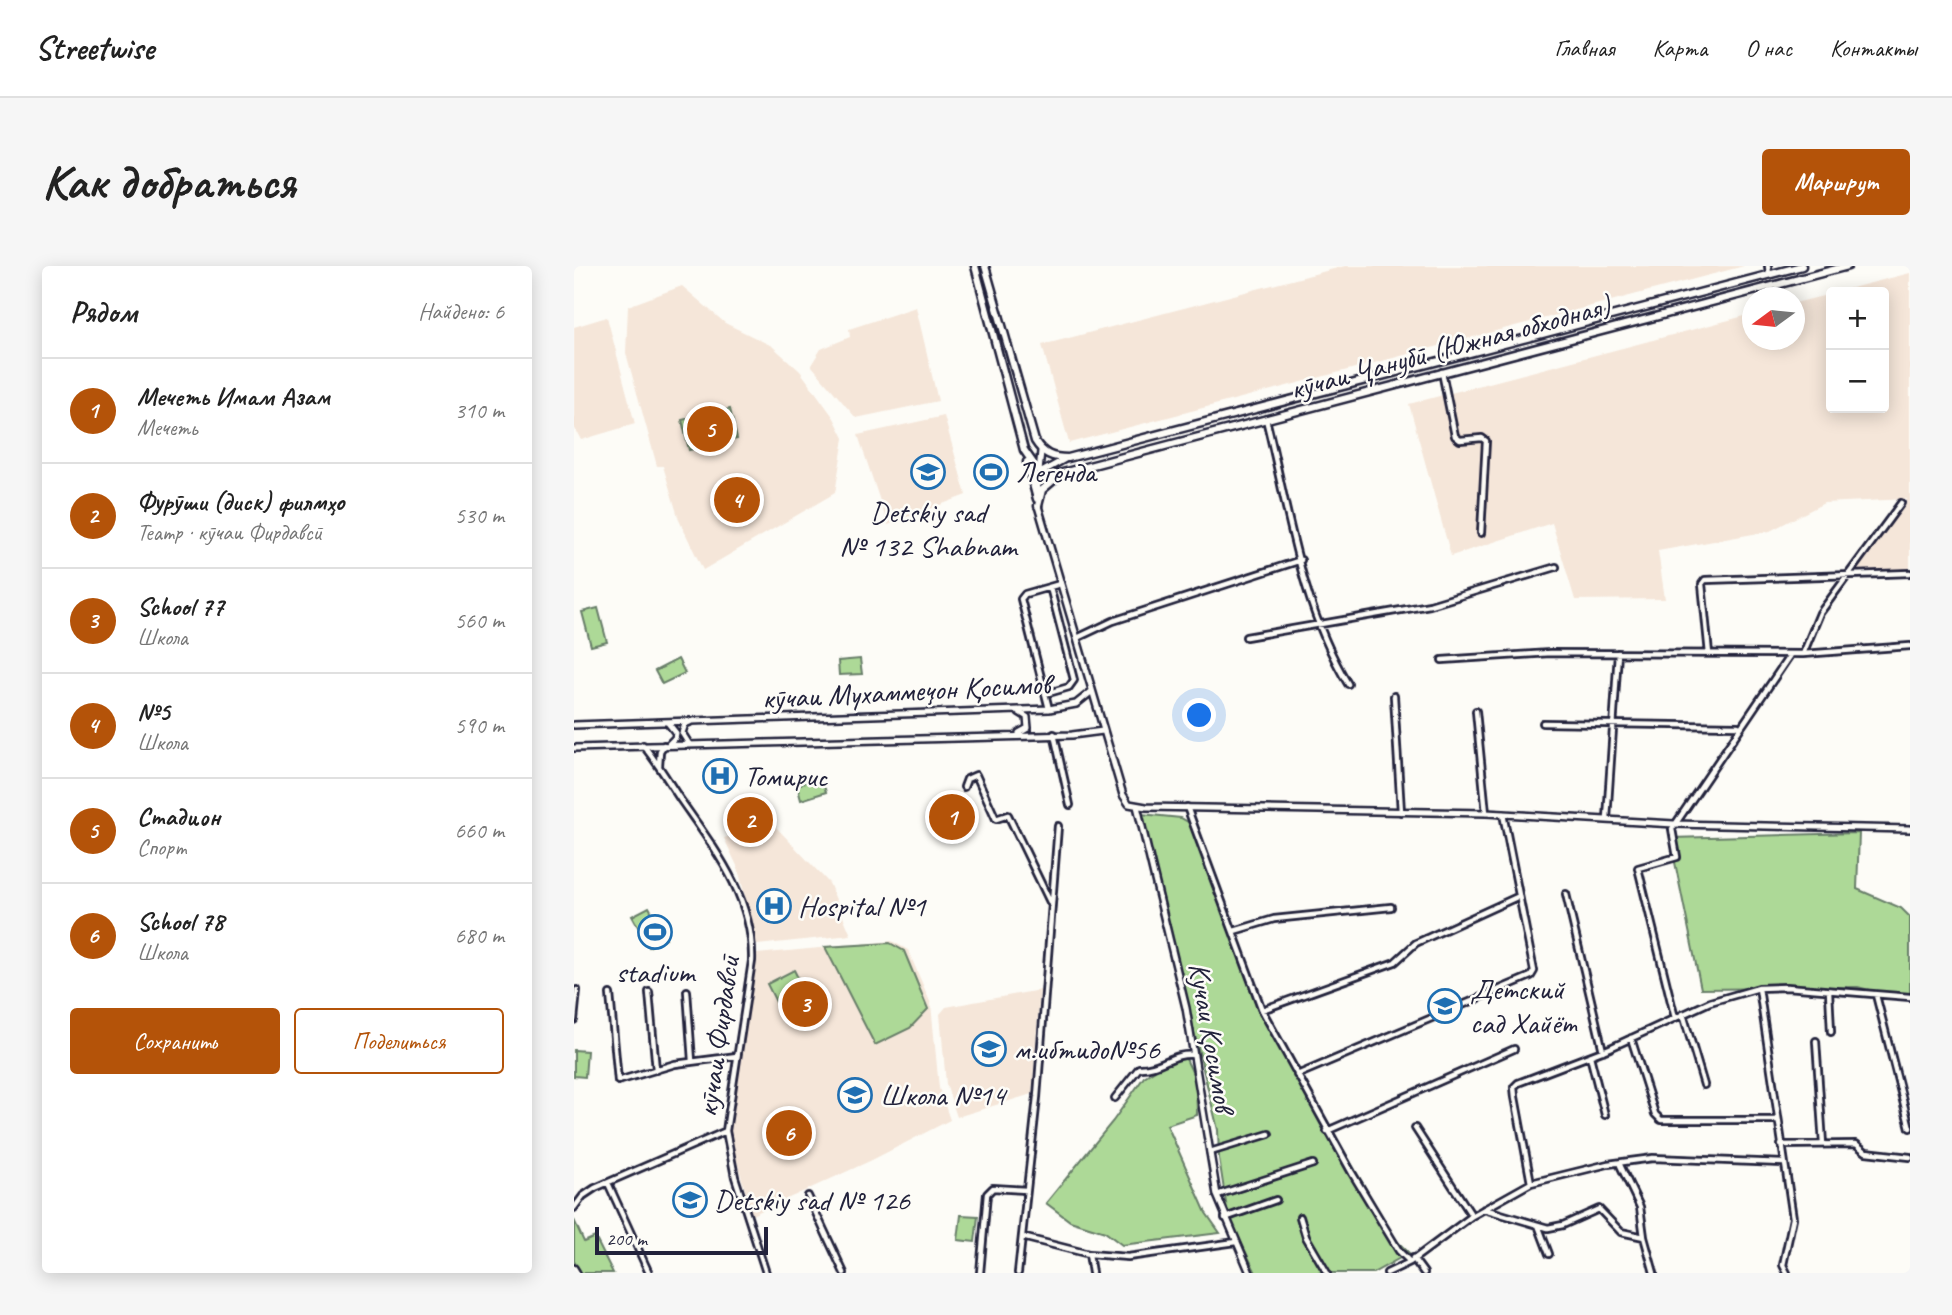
<!DOCTYPE html>
<html lang="ru">
<meta charset="utf-8">
<style>
:root{--surface:#fff;--page:#f6f6f6;--text:#222;--muted:#767676;--line:#e0e0e0;--accent:#b45309}
body{margin:0;font-family:Caveat,sans-serif;background:var(--page);color:var(--text)}
.controls{position:absolute;right:21px;top:21px;display:grid;overflow:hidden;border-radius:7px;box-shadow:0 4px 18px #0003}
.controls button{width:63px;height:63px;display:grid;place-items:center;padding:0;border:0;border-bottom:2px solid var(--line);background:var(--surface);color:var(--text);font:35px sans-serif}
.compass{position:absolute;left:1168px;top:21px;width:63px;height:63px;border-radius:50%;background:var(--surface);box-shadow:0 4px 18px #0003;rotate:255deg}
.scale{position:absolute;left:21px;bottom:18px;width:173px;box-sizing:border-box;padding-left:7px;border:4px solid #22223b;border-top:0;font-size:19px;line-height:24px;white-space:nowrap;color:#22223b;-webkit-text-stroke:5px #fdfcf7;paint-order:stroke}
.you{position:absolute;left:626px;top:450px;width:24px;height:24px;margin:-18px;border:5px solid #fff;border-radius:50%;background:#1a73e8;box-shadow:0 0 0 10px #1a73e833}
.badge{display:grid;place-items:center;width:46px;height:46px;border-radius:50%;background:var(--accent);color:#fff;font-size:23px;font-weight:700}
.pin{position:absolute;translate:-50% -50%;border:4px solid #fff;box-shadow:0 2px 7px #0006}
.list{margin:0;padding:0;list-style:none}
h2{display:flex;justify-content:space-between;align-items:center;height:91px;margin:0;padding:0 28px;font-size:30px}
h2 small{font-size:23px;font-weight:400;color:var(--muted)}
.list li{display:grid;grid-template-columns:46px 1fr auto;gap:21px;align-items:center;box-sizing:border-box;height:105px;padding:0 28px;border-top:2px solid var(--line)}
.list b{display:block;font-size:26px;white-space:nowrap}
.list p{margin:0;font-size:23px;white-space:nowrap;color:var(--muted)}
.list em{font-size:23px;font-style:normal;color:var(--muted)}
.actions{display:flex;gap:14px;padding:21px 28px}
.actions a{flex:1;padding:16px 0;border:2px solid var(--accent);border-radius:7px;text-align:center;font-size:24px;color:var(--accent)}
.actions .main{background:var(--accent);color:#fff}
.map{position:relative;flex:none;width:1336px;height:1007px;overflow:hidden;border-radius:7px}
header{display:flex;align-items:center;gap:42px;box-sizing:border-box;height:98px;padding:0 35px;background:var(--surface);border-bottom:2px solid var(--line)}
header strong{font-size:33px}
nav{display:flex;gap:38px;margin-inline-start:auto;font-size:24px}
.intro{display:flex;align-items:center;justify-content:space-between;box-sizing:border-box;height:168px;padding:0 42px}
h1{margin:0;font-size:49px}
.button{padding:18px 32px;border-radius:7px;background:var(--accent);color:#fff;font-size:24px;font-weight:700}
main{display:flex;gap:42px;padding:0 42px}
aside{flex:1;background:var(--surface);border-radius:7px;box-shadow:0 4px 18px #0003}
.map>svg:first-child{display:block}
.built{fill:#f5e6d9}
.green{fill:#add997;stroke:#687e69;stroke-width:2}
.lines{fill:none;stroke-linecap:round;stroke-linejoin:round}
.minor-casing{stroke:#22223b;stroke-width:10}
.tertiary-casing{stroke:#22223b;stroke-width:10}
.secondary-casing{stroke:#22223b;stroke-width:11}
.minor{stroke:#fdfcf7;stroke-width:4.5}
.tertiary{stroke:#fdfcf7;stroke-width:5}
.secondary{stroke:#fdfcf7;stroke-width:6}
.labels{text-anchor:middle;stroke-width:5;stroke-linejoin:round;paint-order:stroke}
.street-label{font-size:30px;fill:#22223b;stroke:#fdfcf7}
.poi-label{font-size:30px;fill:#22223b;stroke:#fdfcf7;text-anchor:start}
</style>
<header>
<strong>Streetwise</strong>
<nav><a>Главная</a><a>Карта</a><a>О нас</a><a>Контакты</a></nav>
</header>
<div class="intro"><h1>Как добраться</h1><a class="button">Маршрут</a></div>
<main>
<aside>
<h2>Рядом<small>Найдено: 6</small></h2>
<ul class="list">
<li><span class="badge">1</span><div><b>Мечеть Имам Азам</b><p>Мечеть</p></div><em>310 m</em></li>
<li><span class="badge">2</span><div><b>Фурӯши (диск) филмҳо</b><p>Театр · кӯчаи Фирдавсӣ</p></div><em>530 m</em></li>
<li><span class="badge">3</span><div><b>School 77</b><p>Школа</p></div><em>560 m</em></li>
<li><span class="badge">4</span><div><b>№5</b><p>Школа</p></div><em>590 m</em></li>
<li><span class="badge">5</span><div><b>Стадион</b><p>Спорт</p></div><em>660 m</em></li>
<li><span class="badge">6</span><div><b>School 78</b><p>Школа</p></div><em>680 m</em></li>
</ul>
<div class="actions"><a class="main">Сохранить</a><a>Поделиться</a></div>
</aside>
<div class="map">
<svg width="1336" height="1007" viewBox="0 0 1336 1007">
<rect width="100%" height="100%" fill="#fdfcf7"/>
<filter id="ink" filterUnits="userSpaceOnUse"><feTurbulence type="fractalNoise" baseFrequency=".0143" numOctaves="2"/><feDisplacementMap in="SourceGraphic" scale="14" xChannelSelector="R" yChannelSelector="G"/><feConvolveMatrix kernelMatrix="1 2 1 2 8 2 1 2 1" color-interpolation-filters="sRGB"/></filter>
<g filter="url(#ink)">
<path class="built" d="M 771,0 L 1170,0 L 495,177 L 468,79 Z
M 1336,7 L 1336,303 L 1281,306 L 1333,233 L 1250,237 L 1196,265 L 1084,285 L 1091,333 L 1001,334 L 978,257 L 877,290 L 835,138 L 1178,48 L 1178,74 L 1220,74 L 1221,37 L 1257,28 L 1257,142 L 1310,142 L 1310,26 L 1262,26 Z
M 108,20 L 151,57 L 198,80 L 226,105 L 260,152 L 270,172 L 261,227 L 129,304 L 105,254 L 89,200 L 83,200 L 52,87 L 54,40 Z
M 342,41 L 364,135 L 282,152 L 237,99 L 247,83 L 276,71 L 275,63 Z
M 33,51 L 61,158 L 7,174 L 0,161 L 0,61 Z
M 370,150 L 392,229 L 314,259 L 284,169 Z
M 199,558 L 255,617 L 277,669 L 183,679 L 164,602 L 150,572 Z
M 318,675 L 334,684 L 357,738 L 365,822 L 376,854 L 298,894 L 178,949 L 157,874 L 157,852 L 183,688 Z
M 466,724 L 458,828 L 383,851 L 372,818 L 366,748 L 372,741 Z"/>
<path class="green" d="M 156,143 L 163,173 L 115,184 L 108,154 Z
M 24,342 L 33,376 L 17,380 L 8,346 Z
M 104,393 L 111,407 L 88,418 L 81,405 Z
M 286,393 L 288,408 L 265,409 L 264,395 Z
M 247,511 L 252,526 L 227,534 L 223,519 Z
M 567,548 L 607,552 L 619,559 L 687,741 L 821,973 L 835,987 L 799,1007 L 682,1007 L 654,950 L 645,892 L 644,864 Z
M 1285,567 L 1283,623 L 1327,642 L 1336,651 L 1336,729 L 1306,727 L 1284,721 L 1127,723 L 1096,572 Z
M 75,641 L 92,672 L 75,681 L 58,650 Z
M 316,677 L 330,685 L 354,743 L 336,762 L 301,779 L 251,681 Z
M 220,704 L 229,722 L 202,736 L 193,718 Z
M 0,784 L 13,785 L 11,811 L 0,810 Z
M 602,791 L 612,793 L 622,814 L 623,849 L 593,859 L 632,947 L 646,967 L 548,979 L 531,966 L 496,955 L 472,937 L 539,855 L 570,811 Z
M 387,949 L 404,950 L 401,976 L 384,974 Z
M 0,954 L 10,976 L 21,971 L 39,1007 L 6,1007 L 0,995 Z"/>
<g class="lines">
<g class="minor-casing">
<path id="minor" d="M 1194,0 L 1195,8
M 868,106 L 881,170 L 886,174 L 908,172 L 912,175 L 907,267
M 692,153 C 714,241 726,339 774,418
M 672,371 L 856,339 L 982,301
M 503,372 L 539,355 L 727,294
M 1135,388 L 1128,318 L 1131,314 L 1336,307
M 1229,388 L 1246,347 L 1327,237
M 868,394 L 976,387 L 1229,388 L 1336,380
M 471,428 L 495,421 L 500,414 L 476,321
M 820,430 L 827,546
M 475,443 L 447,333 L 451,328 L 486,318
M 902,445 L 912,547
M 969,457 L 1164,460
M 480,468 L 496,539
M 69,479 C 83,496 94,515 106,533 C 140,582 180,632 178,695 L 152,865 L 161,911 L 192,1007
M 85,500 L 86,485 L 90,479
M 390,521 L 393,513 L 402,509 L 422,553 L 434,549 L 477,638
M 613,541 L 688,744 L 778,907 L 825,985 L 836,996
M 1033,553 L 1044,387
M 992,628 L 1029,785
M 660,665 L 700,653 L 817,641
M 1185,722 L 1219,952 L 1209,999 L 1213,1007
M 113,725 L 118,795
M 1255,725 L 1257,766
M 75,726 L 82,804
M 36,728 L 44,815 L 101,798 L 163,790
M 1302,729 L 1336,862
M 688,744 L 821,696 L 842,677 L 943,631
M 1109,748 L 1130,819
M 1101,752 L 1064,602 L 1103,591 L 1098,563 L 1216,389
M 0,754 L 3,724
M 1057,772 L 1081,848 L 1087,854 L 1204,854
M 1242,775 L 1249,878
M 1016,790 L 1031,849
M 723,809 L 957,710 L 960,705 L 929,548
M 541,832 L 565,802 C 586,803 599,786 620,789
M 841,862 L 898,950
M 753,865 L 940,783
M 1207,879 L 1282,878 L 1292,886 L 1336,891
M 636,886 L 695,868
M 1046,899 L 1066,941 L 1070,971 L 1080,1007
M 34,917 L 75,1007
M 957,917 L 941,831 L 940,821 L 944,817 L 1036,782 L 1136,736 L 1185,722 L 1213,721 L 1336,731
M 643,929 L 739,898
M 234,930 L 270,1007
M 0,942 L 9,930 L 21,922 L 152,865
M 910,943 L 974,962 L 989,959 L 1025,943 L 1047,966 L 1070,971
M 726,951 L 732,971 L 753,1007
M 651,952 L 702,934
M 964,959 L 975,988
M 448,971 L 515,988
M 839,992 L 850,1007
M 0,1002 L 3,1007
M 406,1007 L 413,928 L 419,922 L 453,924
M 444,1007 L 463,831 L 484,560
M 518,1007 L 515,988 L 554,991 L 662,976
M 813,1007 L 836,996 L 898,950 L 957,917 L 1034,898 L 1079,892 L 1209,897"/>
</g>
<g class="tertiary-casing">
<path id="tertiary" d="M 466,207 L 491,193
M 463,227 L 467,185
M 464,240 L 549,529 L 555,538 L 572,541 L 912,547 L 1100,558 L 1336,563
M 445,446 L 453,451 L 454,462 L 445,467
M 94,457 L 102,467 L 101,472 L 95,478
M 0,459 L 475,443 L 502,438 L 517,426
M 115,478 L 108,467 L 111,458 L 116,456
M 0,482 L 498,469 L 529,465
M 563,540 L 612,742 L 643,929 L 676,1007"/>
</g>
<g class="secondary-casing">
<path id="secondary" d="M 401,0 L 450,184 L 466,207 L 477,210 L 1274,0
M 411,0 L 461,175 C 469,188 478,192 494,192 L 1228,0
M 453,196 L 463,233
M 464,240 L 468,224 L 482,212"/>
</g>
<use href="#minor" class="minor"/>
<use href="#tertiary" class="tertiary"/>
<use href="#secondary" class="secondary"/>
</g>
</g>
<defs>
<g id="school-ring" transform="scale(1.75)"><circle r="9.5" fill="#fdfcf7" stroke="#1f6fb2" stroke-width="1.5"/><path d="M0-5L7-2L0 1L-7-2ZM-4 1L0 2.5L4 1V4Q0 6-4 4Z" fill="#1f6fb2"/></g>
<g id="stadium-ring" transform="scale(1.75)"><circle r="9.5" fill="#fdfcf7" stroke="#1f6fb2" stroke-width="1.5"/><path d="M0-5a6.5 5 0 1 0 0 10a6.5 5 0 1 0 0-10ZM-3.5-1.8h7v3.6h-7Z" fill="#1f6fb2"/></g>
<g id="hospital-ring" transform="scale(1.75)"><circle r="9.5" fill="#fdfcf7" stroke="#1f6fb2" stroke-width="1.5"/><path d="M-5-5h3v3.5h4V-5h3V5h-3V1.5h-4V5h-3Z" fill="#1f6fb2"/></g>
</defs>
<g fill-rule="evenodd">
<use href="#school-ring" x="354" y="206"/>
<use href="#stadium-ring" x="417" y="206"/>
<use href="#hospital-ring" x="146" y="510"/>
<use href="#hospital-ring" x="200" y="640"/>
<use href="#stadium-ring" x="81" y="666"/>
<use href="#school-ring" x="871" y="740"/>
<use href="#school-ring" x="415" y="783"/>
<use href="#school-ring" x="281" y="829"/>
<use href="#school-ring" x="116" y="934"/>
</g>
<g class="labels">
<g class="street-label">
<text transform="translate(876 81) rotate(-15)" y="10">кӯчаи Ҷанубӣ (Южная обходная)</text>
<text transform="translate(332 425) rotate(-3)" y="10">кӯчаи Мухаммеҷон Қосимов</text>
<text transform="translate(144 770) rotate(-82)" y="10">кӯчаи Фирдавсӣ</text>
<text transform="translate(638 771) rotate(80)" y="10">Кучаи Қосимов</text>
</g>
<g class="poi-label">
<text x="442" y="216">Легенда</text>
<text x="354" y="256" text-anchor="middle">Detskiy sad<tspan x="354" dy="34">№ 132 Shabnam</tspan></text>
<text x="170" y="520">Томирис</text>
<text x="224" y="650">Hospital №1</text>
<text x="81" y="716" text-anchor="middle">stadium</text>
<text x="896" y="733">Детский<tspan x="896" dy="34">сад Хайёт</tspan></text>
<text x="440" y="793">м.ибтидо№56</text>
<text x="306" y="839">Школа №14</text>
<text x="140" y="944">Detskiy sad № 126</text>
</g>
</g>
</svg>
<div class="controls">
<button>+</button>
<button>−</button>
</div>
<svg class="compass" viewBox="-18 -18 36 36"><path d="M0-13l5 13h-10z" fill="#e53935"/><path d="M0 13l5-13h-10z" fill="#767676"/></svg>
<div class="scale">200 m</div>
<div class="you"></div>
<div class="pin badge" style="left:378px;top:551px">1</div>
<div class="pin badge" style="left:176px;top:554px">2</div>
<div class="pin badge" style="left:231px;top:738px">3</div>
<div class="pin badge" style="left:163px;top:234px">4</div>
<div class="pin badge" style="left:136px;top:163px">5</div>
<div class="pin badge" style="left:215px;top:867px">6</div>
</div>
</main>
